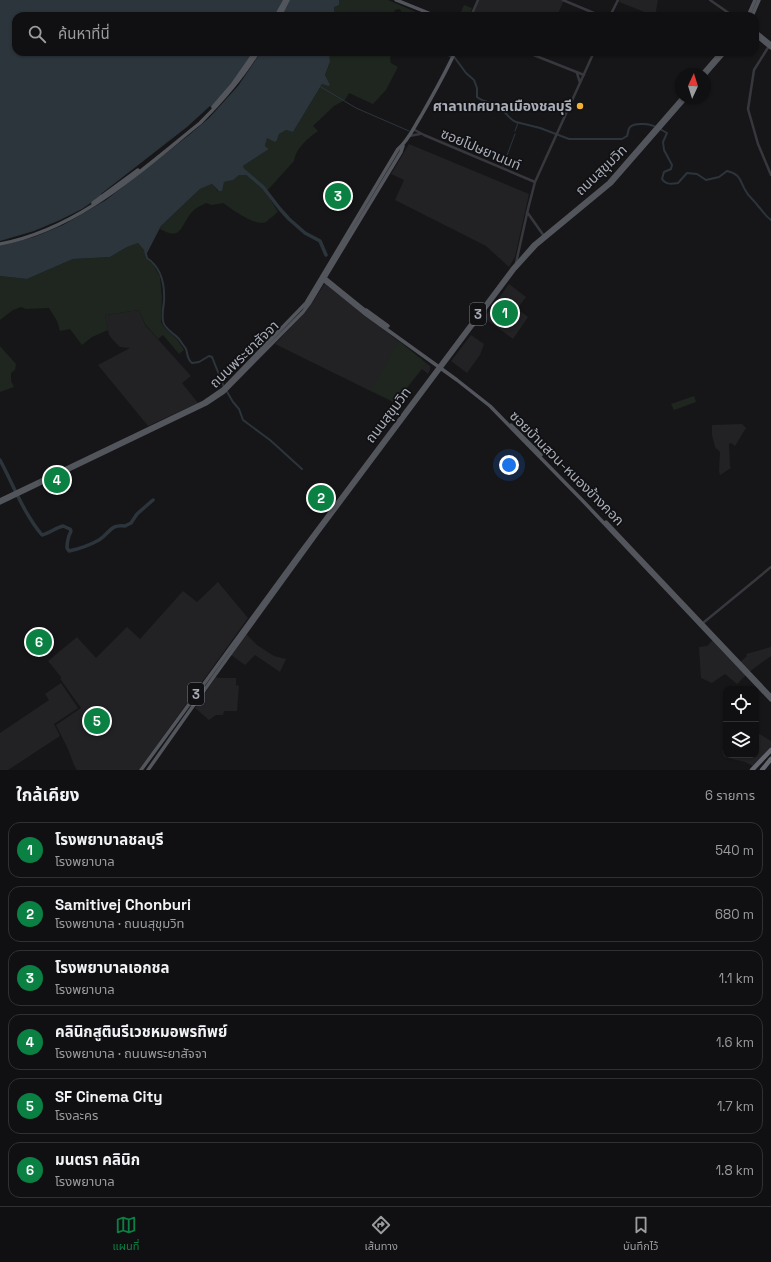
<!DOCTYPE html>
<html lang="th">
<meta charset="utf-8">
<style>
:root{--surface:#101012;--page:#1e1e20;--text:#f1f3f6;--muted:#9c9d9f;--line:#303032;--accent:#0b8043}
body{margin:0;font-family:"Space Grotesk","Noto Sans Thai",sans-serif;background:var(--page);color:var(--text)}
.controls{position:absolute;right:12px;bottom:12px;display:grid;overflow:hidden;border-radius:8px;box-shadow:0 1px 3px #0004}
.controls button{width:36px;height:36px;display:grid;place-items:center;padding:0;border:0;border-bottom:1px solid var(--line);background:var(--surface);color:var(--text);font:20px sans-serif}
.compass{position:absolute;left:675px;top:68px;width:36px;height:36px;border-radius:50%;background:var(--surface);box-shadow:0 1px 3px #0004;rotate:4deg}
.you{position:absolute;left:509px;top:465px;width:14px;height:14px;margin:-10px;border:3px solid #fff;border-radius:50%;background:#1a73e8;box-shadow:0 0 0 6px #1a73e833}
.badge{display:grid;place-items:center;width:26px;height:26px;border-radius:50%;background:var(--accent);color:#fff;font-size:13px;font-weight:700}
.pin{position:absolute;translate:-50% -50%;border:2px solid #fff;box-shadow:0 1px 4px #0006}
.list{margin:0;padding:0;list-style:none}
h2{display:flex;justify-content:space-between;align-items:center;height:52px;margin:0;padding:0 16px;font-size:17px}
h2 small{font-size:13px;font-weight:400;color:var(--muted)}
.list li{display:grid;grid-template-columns:26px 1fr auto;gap:12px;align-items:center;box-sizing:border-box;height:56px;margin:0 8px 8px;padding:0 8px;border:1px solid var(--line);border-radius:12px}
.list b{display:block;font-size:15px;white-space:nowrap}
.list p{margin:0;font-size:13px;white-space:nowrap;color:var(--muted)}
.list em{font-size:13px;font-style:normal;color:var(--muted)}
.icon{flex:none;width:22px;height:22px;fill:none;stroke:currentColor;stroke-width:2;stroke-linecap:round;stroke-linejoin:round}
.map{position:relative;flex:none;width:771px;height:770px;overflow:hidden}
.search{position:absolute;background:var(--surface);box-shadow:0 1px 3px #0004;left:12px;right:12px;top:12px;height:44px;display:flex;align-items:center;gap:10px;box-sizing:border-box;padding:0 14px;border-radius:12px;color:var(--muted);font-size:15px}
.sheet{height:436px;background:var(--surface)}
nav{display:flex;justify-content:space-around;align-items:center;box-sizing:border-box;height:56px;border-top:1px solid var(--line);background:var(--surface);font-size:11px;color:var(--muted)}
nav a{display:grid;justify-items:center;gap:2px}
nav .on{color:var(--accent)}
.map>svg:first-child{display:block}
.built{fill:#222225}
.green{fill:#1e261f}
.water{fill:#2c353c}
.pier{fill:#161618}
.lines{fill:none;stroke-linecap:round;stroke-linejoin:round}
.stream{stroke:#2c353c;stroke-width:1}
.canal{stroke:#2c353c;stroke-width:2}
.river{stroke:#2c353c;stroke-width:3.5}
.minor{stroke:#37383d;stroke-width:2.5}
.major{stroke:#53555c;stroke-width:3.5}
.highway{stroke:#63666e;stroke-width:4.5}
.poi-dot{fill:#f2b134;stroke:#111113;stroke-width:1.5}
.labels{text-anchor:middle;stroke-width:3.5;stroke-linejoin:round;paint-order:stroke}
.shield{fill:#111113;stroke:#7b7e86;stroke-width:1}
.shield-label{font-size:13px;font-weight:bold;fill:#a8adb8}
.poi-label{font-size:14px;font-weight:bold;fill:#a8adb8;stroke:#111113;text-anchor:end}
.street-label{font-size:14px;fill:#a8adb8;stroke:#111113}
</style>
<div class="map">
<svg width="771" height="770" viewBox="0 0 771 770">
<rect width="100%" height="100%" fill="#161618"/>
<path class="built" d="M 478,0 L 564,0 L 557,16 L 479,16 L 472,13 Z
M 620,0 L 658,0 L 655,16 L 619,2 Z
M 409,144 L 529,194 L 515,257 L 509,267 L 486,246 L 395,200 L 404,180 L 391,174 Z
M 325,283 L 430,366 L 430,370 L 428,374 L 422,369 L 395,403 L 275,344 L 308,309 Z
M 509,284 L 526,297 L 517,309 L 528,317 L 513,339 L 484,318 Z
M 139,310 L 145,325 L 191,376 L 182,383 L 198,403 L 148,426 L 98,365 L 130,348 L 120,347 L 113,340 L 109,335 L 105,315 Z
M 471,335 L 484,344 L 480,355 L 467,373 L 451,361 Z
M 742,424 L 746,428 L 735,446 L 731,443 L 729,444 L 730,466 L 731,468 L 720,475 L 719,471 L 720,452 L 715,447 L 712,435 L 712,425 Z
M 218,582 L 248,618 L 139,770 L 77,770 L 74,765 L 68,749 L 56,725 L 81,708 L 61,680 L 61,677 L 48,661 L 77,637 L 96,658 L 127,627 L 140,639 L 183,591 L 197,602 Z
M 246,634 L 257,645 L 274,656 L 286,659 L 280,672 L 255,655 L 245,665 L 231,655 Z
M 713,640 L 746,675 L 737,684 L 725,674 L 712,683 L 701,678 L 699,647 L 707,646 Z
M 771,647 L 771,656 L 749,672 L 740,662 L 747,656 L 746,654 Z
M 216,677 L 220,678 L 236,678 L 236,685 L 239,686 L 237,711 L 224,711 L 223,715 L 216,715 L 209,720 L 195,708 Z
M 61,683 L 78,708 L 54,724 L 60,736 L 8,770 L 0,770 L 0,733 L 49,700 L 45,694 Z
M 756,732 L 771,741 L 771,747 L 753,766 L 745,762 L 724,757 L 722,751 L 726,748 L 726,755 L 756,755 Z"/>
<path class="green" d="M 339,0 L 388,0 L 416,12 L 414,16 L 406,16 L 399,9 L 395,10 L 392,16 L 335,16 L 334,6 L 339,5 Z
M 464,5 L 472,8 L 469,16 L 457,16 L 459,12 L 461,12 Z
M 329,52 L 392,52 L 390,59 L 391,63 L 398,67 L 386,90 L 373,104 L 349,93 L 345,100 L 334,106 L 313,126 L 318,131 C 307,139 296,148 294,161 L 266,192 L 278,212 C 274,215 270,219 266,222 C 255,227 232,209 223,203 L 212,205 L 206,203 C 203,205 198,207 195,209 C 180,222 184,243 160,229 L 161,226 L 200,189 L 212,184 L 218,191 L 224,182 C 233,180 241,176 243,166 L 269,149 L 265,146 L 267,137 L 277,140 L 279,134 L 286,130 L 293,132 L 322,84 L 328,86 L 325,75 L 330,63 Z
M 138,243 L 144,250 L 145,257 L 153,264 L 160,277 L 162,298 L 161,322 L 164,327 L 177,339 L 184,350 L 179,354 L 163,335 L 158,339 L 145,324 L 139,310 L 105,315 L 108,330 L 92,337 L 82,345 L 70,329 L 60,331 L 57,321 L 49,308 L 26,309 L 21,307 L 13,310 L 0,320 L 0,276 L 27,279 L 73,259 L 110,257 L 127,247 Z
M 399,341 L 426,363 L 395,402 L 371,390 Z
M 0,346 L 16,364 L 15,370 L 11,373 L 11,381 L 14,387 L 0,392 Z
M 694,396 L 696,402 L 674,410 L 671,404 Z"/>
<path class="water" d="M 0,0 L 339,0 L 339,5 L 334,7 L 335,16 L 16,16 L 16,52 L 329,52 L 330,62 L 325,75 L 330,85 L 328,86 L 322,84 L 293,132 L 286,130 L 279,134 L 277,140 L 275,142 L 267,138 L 265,146 L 269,149 L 243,166 L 246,175 L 239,175 L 233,180 L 224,182 L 222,191 L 219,191 L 212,184 L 200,189 L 161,226 L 145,257 L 144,250 L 138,243 L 127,247 L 110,257 L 73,259 L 27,279 L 0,276 Z"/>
<path class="pier" d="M 254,52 L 261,52 L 238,86 L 209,118 L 189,135 L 106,200 L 63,225 L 34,237 L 0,246 L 0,241 L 34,231 L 60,220 L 82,209 L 102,195 L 101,194 L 187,127 L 210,106 L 211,107 L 227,90 Z"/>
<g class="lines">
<path class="stream" d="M 321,87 L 356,108 L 409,131
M 515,131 L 518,123
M 503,166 L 515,134"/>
<path class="canal" d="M 441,52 L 455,58 L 466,73 L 474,80 L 477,88 L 477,97 C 483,102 491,102 498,106 C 505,110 508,119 516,122 L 540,128 L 569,139 L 622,139 L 627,136 C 628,134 628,129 630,127 C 635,122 651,124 656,127
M 660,129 L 667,133 L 663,142 L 664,150 L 672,165 L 671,169 L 664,172 L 662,179 C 666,185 672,184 678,183 L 687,173 L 697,174 L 706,180 L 719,177 L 727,171 C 743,175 739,182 747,193 C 750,198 755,201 758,206 C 763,211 765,216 771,220
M 146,254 L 147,258 C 162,268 165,285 164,302 C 163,308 162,315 163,321 C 164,329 174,333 179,339 C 181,342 184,346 186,349 C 188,355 187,359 192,363 L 199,362 L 209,356 L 212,357 L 224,387
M 226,390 L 233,402 L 239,409 L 243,420 L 270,440 L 302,469"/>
<path class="river" d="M 242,169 L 263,187 L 280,209 L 289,219 L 305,233 L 320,241 L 326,255
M 0,460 C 14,486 23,512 42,535 C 50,533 55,528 63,526 L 70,529 L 71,531 C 68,537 67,541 67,548 L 69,551 C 79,549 90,545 99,540 C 110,533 110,524 125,526 L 131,523 L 137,514 L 153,500"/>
<path class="minor" d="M 563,0 L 601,16
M 710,0 L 733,16
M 471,16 L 478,0
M 610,16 L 618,0
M 769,46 L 754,70 L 748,109 L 758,144 L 771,175
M 526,52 L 584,75
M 577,73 L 580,83
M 413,129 L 424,135 L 535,182
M 409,136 L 420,134
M 527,212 L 544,236
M 516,263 L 528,209 L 535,182 L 594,52
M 703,623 L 771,567"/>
<path class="major" d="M 396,0 L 436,16
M 276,16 L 285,0
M 280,16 L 288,0
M 748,16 L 755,0
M 752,16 L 759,0
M 755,31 L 771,44
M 755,35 L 771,48
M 702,74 L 721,52
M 705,75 L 725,52
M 213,107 L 232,85 L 255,52
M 93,203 L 138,170
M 0,244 C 79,229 139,172 200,123 C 222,101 242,79 258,52
M 324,277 L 366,311
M 322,279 L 364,313 L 457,380 L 490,406 L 583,501 L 771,700
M 366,310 L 388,326
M 511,425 L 541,455
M 0,500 L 204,402 L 223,389 L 306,303 L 398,149 C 408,141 414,127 421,116 C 433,95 445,74 455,52
M 0,503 L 206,404 L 224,392 L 303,312 L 309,304 L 401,152 L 403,146
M 606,522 L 771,696
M 141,770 L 298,555 L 512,269 L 534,244 L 609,182 L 682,98
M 148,770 L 215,675 L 317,534 L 515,269 L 536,246 L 611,184 L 686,98"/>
<path class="highway" d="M 752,770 L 771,750
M 762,770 L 771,759"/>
</g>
<circle class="poi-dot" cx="580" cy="106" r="4"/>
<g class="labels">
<g class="shield">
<rect x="470" y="303" width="16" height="22" rx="3"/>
<rect x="188" y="683" width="16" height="22" rx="3"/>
</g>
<g class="shield-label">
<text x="478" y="319">3</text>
<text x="196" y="699">3</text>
</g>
<g class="poi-label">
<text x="572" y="111">ศาลาเทศบาลเมืองชลบุรี</text>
</g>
<g class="street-label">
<text transform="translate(481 149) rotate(23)" y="5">ซอยโปษยานนท์</text>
<text transform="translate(601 170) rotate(-44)" y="5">ถนนสุขุมวิท</text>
<text transform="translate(244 354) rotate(-44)" y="5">ถนนพระยาสัจจา</text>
<text transform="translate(388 415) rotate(-53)" y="5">ถนนสุขุมวิท</text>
<text transform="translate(567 468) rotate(45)" y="5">ซอยบ้านสวน-หนองข้างคอก</text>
</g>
</g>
</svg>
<div class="controls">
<button><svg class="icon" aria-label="locate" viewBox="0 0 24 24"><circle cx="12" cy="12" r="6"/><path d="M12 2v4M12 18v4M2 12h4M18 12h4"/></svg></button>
<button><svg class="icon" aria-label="layers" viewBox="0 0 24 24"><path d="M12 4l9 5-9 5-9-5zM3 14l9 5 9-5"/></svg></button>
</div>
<svg class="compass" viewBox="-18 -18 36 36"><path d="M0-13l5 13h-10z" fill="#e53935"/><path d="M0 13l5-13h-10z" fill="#9c9d9f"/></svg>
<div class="you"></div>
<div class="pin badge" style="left:505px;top:313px">1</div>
<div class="pin badge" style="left:321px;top:498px">2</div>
<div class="pin badge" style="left:338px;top:196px">3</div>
<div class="pin badge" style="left:57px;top:480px">4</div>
<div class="pin badge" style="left:97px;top:721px">5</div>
<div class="pin badge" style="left:39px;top:642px">6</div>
<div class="search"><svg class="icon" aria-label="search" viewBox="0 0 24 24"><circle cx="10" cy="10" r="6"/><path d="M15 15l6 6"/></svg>ค้นหาที่นี่</div>
</div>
<section class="sheet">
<h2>ใกล้เคียง<small>6 รายการ</small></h2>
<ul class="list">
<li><span class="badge">1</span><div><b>โรงพยาบาลชลบุรี</b><p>โรงพยาบาล</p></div><em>540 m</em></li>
<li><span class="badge">2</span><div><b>Samitivej Chonburi</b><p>โรงพยาบาล · ถนนสุขุมวิท</p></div><em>680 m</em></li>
<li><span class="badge">3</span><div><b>โรงพยาบาลเอกชล</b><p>โรงพยาบาล</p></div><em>1.1 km</em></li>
<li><span class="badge">4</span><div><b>คลินิกสูตินรีเวชหมอพรทิพย์</b><p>โรงพยาบาล · ถนนพระยาสัจจา</p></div><em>1.6 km</em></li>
<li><span class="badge">5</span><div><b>SF Cinema City</b><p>โรงละคร</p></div><em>1.7 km</em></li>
<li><span class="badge">6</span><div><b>มนตรา คลินิก</b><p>โรงพยาบาล</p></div><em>1.8 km</em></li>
</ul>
</section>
<nav>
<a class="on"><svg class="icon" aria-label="map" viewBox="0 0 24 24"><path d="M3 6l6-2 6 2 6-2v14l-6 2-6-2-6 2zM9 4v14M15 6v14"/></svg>แผนที่</a>
<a><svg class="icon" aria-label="directions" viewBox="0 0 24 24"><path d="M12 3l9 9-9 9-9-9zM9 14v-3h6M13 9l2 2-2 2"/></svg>เส้นทาง</a>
<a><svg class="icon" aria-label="saved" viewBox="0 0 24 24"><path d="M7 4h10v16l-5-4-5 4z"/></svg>บันทึกไว้</a>
</nav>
